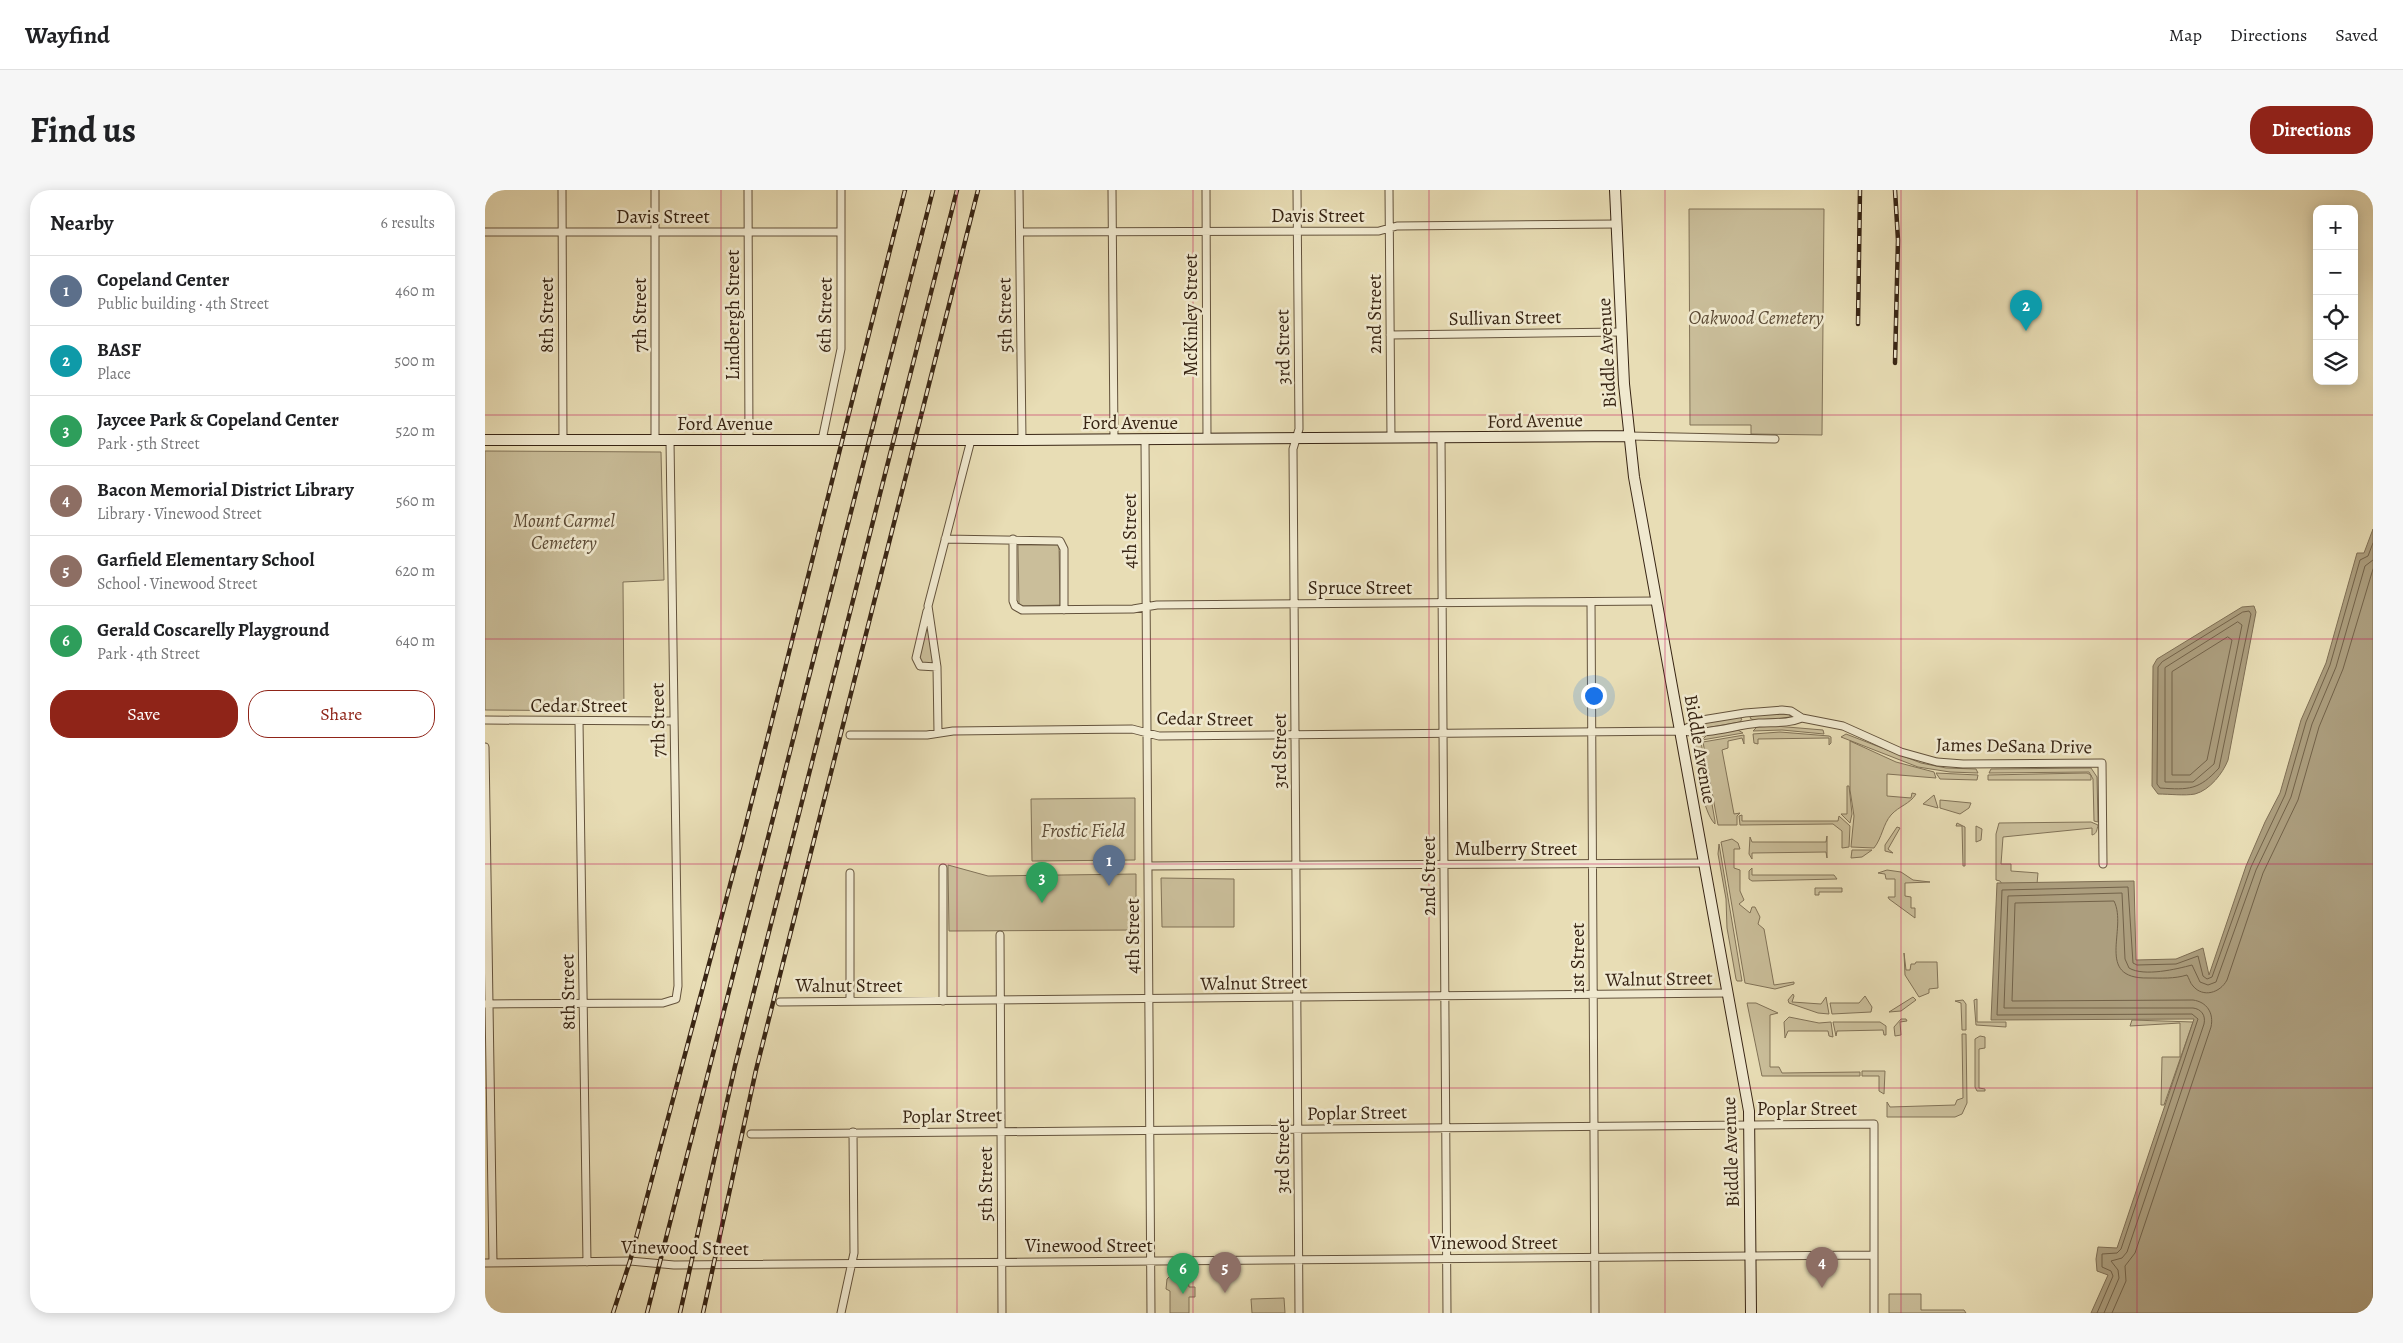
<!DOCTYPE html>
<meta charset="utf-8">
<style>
:root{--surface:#fff;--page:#f6f6f6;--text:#202124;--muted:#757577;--line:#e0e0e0;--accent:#8f2418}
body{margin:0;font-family:Alegreya,serif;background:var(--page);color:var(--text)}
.controls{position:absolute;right:15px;top:15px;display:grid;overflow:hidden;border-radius:10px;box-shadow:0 2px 12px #0003}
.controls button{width:45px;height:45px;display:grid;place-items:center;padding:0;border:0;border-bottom:1px solid var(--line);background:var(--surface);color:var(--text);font:25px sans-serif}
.you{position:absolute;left:1108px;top:505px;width:18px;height:18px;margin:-12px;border:4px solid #fff;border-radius:50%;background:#1a73e8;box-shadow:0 0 0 8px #1a73e833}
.badge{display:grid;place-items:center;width:32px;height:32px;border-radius:50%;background:var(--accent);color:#fff;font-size:16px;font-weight:700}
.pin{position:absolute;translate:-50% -41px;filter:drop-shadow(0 1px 2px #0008)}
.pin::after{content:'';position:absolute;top:26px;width:18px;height:15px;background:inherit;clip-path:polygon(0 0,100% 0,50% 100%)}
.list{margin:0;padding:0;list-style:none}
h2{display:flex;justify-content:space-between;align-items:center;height:65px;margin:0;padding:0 20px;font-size:21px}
h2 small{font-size:16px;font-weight:400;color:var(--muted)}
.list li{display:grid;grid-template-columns:32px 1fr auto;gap:15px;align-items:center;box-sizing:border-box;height:70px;padding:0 20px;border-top:1px solid var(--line)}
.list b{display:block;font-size:19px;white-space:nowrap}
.list p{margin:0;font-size:16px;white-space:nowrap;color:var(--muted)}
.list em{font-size:16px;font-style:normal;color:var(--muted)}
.actions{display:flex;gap:10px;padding:15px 20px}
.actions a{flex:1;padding:11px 0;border:1px solid var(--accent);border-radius:20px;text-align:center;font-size:18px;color:var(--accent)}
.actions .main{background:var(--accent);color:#fff}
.icon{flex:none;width:28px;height:28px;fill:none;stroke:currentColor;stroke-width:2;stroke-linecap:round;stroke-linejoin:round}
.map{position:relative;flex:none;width:1888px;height:1123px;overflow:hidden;border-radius:20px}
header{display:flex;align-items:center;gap:30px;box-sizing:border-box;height:70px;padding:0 25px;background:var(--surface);border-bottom:1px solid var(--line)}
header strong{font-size:24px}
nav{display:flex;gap:28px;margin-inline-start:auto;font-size:18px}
.intro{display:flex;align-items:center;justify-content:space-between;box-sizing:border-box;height:120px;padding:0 30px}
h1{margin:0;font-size:35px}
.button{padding:12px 22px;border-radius:20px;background:var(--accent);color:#fff;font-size:18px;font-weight:700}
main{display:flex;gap:30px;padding:0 30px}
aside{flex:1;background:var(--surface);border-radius:20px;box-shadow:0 2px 12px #0003}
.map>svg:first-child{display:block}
.green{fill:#cabe9a;stroke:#817257}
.water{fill:#ac9e7e;stroke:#7e6e54}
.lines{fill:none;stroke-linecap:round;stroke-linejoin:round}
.shore{stroke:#726249;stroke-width:1}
.minor-casing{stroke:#64533c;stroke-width:9}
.secondary-casing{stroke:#382514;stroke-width:12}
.minor{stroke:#f0e9cf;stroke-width:7}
.secondary{stroke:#f0e9cf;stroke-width:10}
.rail-casing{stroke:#382514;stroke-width:4.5}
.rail{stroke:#f0e9cf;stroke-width:2.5;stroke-dasharray:8;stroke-linecap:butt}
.grid{fill:none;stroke:#c2185b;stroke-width:1;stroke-opacity:0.55}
.labels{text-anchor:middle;stroke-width:5;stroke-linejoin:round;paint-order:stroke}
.street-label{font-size:19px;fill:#382514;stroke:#f0e9cf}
.park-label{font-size:19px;font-style:italic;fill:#5c4b36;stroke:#f0e9cf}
</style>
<header>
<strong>Wayfind</strong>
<nav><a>Map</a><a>Directions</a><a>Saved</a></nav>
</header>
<div class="intro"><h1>Find us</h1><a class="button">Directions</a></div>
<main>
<aside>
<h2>Nearby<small>6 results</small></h2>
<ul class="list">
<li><span class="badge" style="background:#5c6f8a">1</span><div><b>Copeland Center</b><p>Public building · 4th Street</p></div><em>460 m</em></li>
<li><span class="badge" style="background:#0f9aa8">2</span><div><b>BASF</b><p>Place</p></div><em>500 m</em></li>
<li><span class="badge" style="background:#2e9e5b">3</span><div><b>Jaycee Park &amp; Copeland Center</b><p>Park · 5th Street</p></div><em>520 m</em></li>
<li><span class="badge" style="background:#8d6e63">4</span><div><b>Bacon Memorial District Library</b><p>Library · Vinewood Street</p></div><em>560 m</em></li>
<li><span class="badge" style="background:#8d6e63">5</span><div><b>Garfield Elementary School</b><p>School · Vinewood Street</p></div><em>620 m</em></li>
<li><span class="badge" style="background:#2e9e5b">6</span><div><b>Gerald Coscarelly Playground</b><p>Park · 4th Street</p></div><em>640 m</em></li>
</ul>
<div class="actions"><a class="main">Save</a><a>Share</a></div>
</aside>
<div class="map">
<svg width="1888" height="1123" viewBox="0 0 1888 1123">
<rect width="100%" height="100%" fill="#e8ddb5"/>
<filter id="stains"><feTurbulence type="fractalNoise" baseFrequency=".004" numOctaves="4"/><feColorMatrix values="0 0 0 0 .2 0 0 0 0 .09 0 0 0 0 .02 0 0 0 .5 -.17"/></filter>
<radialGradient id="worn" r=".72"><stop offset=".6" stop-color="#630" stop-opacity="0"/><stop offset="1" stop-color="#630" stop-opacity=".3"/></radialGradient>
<path class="green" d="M 1204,19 L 1339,19 L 1337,245 L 1266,244 L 1266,235 L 1205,235 Z
M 0,261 L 176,262 L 179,390 L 138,392 L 139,521 L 0,520 Z
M 533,355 L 574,355 L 575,415 L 534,416 Z
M 443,416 L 452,477 L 442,478 L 431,468 Z
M 1283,524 L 1304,524 L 1306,528 L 1268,530 L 1265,528 L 1266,526 Z
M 1254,527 L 1257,529 L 1255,532 L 1221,538 L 1220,533 Z
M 1290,536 L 1338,540 L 1339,544 L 1297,540 L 1268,541 L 1272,537 Z
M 1253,540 L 1258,543 L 1217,550 L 1222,545 Z
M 1295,542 L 1344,546 L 1346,547 L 1346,553 L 1344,555 L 1344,548 L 1273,549 L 1273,554 L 1269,553 L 1268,544 Z
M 1361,544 L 1436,573 L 1461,578 L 1491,579 L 1493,583 L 1465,582 L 1433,577 L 1356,547 Z
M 1259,545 L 1259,554 L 1257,548 L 1243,551 L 1243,558 L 1237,560 L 1249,624 L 1255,623 L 1252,626 L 1252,635 L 1233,635 L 1218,552 Z
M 1365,551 L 1411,572 L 1449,582 L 1451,588 L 1402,584 L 1402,606 L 1426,608 L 1427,603 L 1431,604 C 1425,614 1414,616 1406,625 C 1398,634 1397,648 1389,658 L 1366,657 L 1369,626 L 1365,600 Z
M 1216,552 L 1230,631 L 1230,634 C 1217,621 1213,579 1210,560 L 1211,554 Z
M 1606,578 L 1612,587 L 1613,632 L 1609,631 L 1608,589 L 1604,582 L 1504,583 L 1506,579 Z
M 1451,583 L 1493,585 L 1492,590 L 1455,589 Z
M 1602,583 L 1606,585 L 1606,590 L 1503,590 L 1503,585 Z
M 1362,596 L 1364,596 L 1367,624 L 1365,633 L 1356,624 L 1362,624 Z
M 1449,605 L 1453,618 L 1438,614 Z
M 650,608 L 650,670 L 547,671 L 546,609 Z
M 1455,610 L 1486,613 L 1484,618 L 1475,624 L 1455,618 Z
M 1257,625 L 1257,631 L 1353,631 L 1354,626 L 1365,636 L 1364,657 L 1357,658 L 1357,641 L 1348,634 L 1255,635 L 1254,626 Z
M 1606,632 L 1613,635 C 1612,639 1612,644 1607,645 L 1607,638 L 1518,647 L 1516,674 L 1526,674 L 1526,681 L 1553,683 L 1552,694 L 1517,694 L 1515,691 L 1511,690 L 1511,644 L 1514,633 Z
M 1472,633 L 1480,637 L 1480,676 L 1478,676 L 1477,636 L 1471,636 Z
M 1491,636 L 1497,639 L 1496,650 L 1491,652 Z
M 1412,637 L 1415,638 L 1403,659 L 1408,663 L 1400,661 L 1400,655 Z
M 1342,646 L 1342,668 L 1341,662 L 1267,663 L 1267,669 L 1264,664 L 1265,647 L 1267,652 L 1341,652 Z
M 1247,649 L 1253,653 L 1255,659 L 1249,659 L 1249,678 L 1255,680 L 1255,701 L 1259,710 L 1254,714 L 1265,723 L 1267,717 L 1270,717 L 1275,727 L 1273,734 L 1279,739 L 1289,795 L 1309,792 L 1309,794 L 1290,799 L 1260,793 L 1237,657 L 1236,652 Z
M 1234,654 L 1257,791 L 1252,791 L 1251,789 L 1242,738 L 1241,709 L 1233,664 Z
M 1387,660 L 1377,667 L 1366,668 L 1367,660 Z
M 463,675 L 503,686 L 651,684 L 651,740 L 464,741 Z
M 1267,678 L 1267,685 L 1349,685 L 1352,689 L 1267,691 L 1264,689 L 1264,681 Z
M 1402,680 L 1416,682 L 1428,690 L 1445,692 L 1420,693 L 1420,706 L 1426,707 L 1426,718 L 1430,718 L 1430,728 L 1404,709 L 1403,707 L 1410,707 L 1410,689 L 1401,689 L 1400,684 L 1393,683 Z
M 676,688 L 749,689 L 749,737 L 677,737 Z
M 1330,698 L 1357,698 L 1357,702 L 1334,702 L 1334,705 L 1330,705 Z
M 1419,763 L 1421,780 L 1425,780 L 1426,774 L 1430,774 L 1431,772 L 1452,772 L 1453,798 L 1444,799 L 1444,803 L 1434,807 L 1420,785 Z
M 1308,804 L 1309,806 L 1307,812 L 1336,814 L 1341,807 L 1344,824 L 1333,823 L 1304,813 L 1303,810 Z
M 1380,806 L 1387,817 L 1386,822 L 1347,824 L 1345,813 L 1374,813 Z
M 1428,807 L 1431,810 L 1416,821 L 1404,822 Z
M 1492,809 L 1492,832 L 1521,832 L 1521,837 L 1491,835 L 1489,810 Z
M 1478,810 L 1481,814 L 1481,840 L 1477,840 L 1476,813 L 1470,811 Z
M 1262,813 L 1271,813 L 1293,823 L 1285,825 L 1285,877 L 1294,877 L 1297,883 L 1375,882 L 1375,886 L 1277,886 Z
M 1304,827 L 1334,833 L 1346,832 L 1348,847 L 1344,846 L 1343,841 L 1303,841 L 1300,848 L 1299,832 Z
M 1416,829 L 1421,829 L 1422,831 L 1415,832 L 1416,845 L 1410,846 L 1409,837 Z
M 1647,830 L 1708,832 L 1679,915 L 1676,915 L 1677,867 L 1695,867 L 1695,833 L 1645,836 Z
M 1348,832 L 1395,832 L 1401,836 L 1401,845 L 1399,845 L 1398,840 L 1352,841 L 1351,846 Z
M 1477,844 L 1481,844 L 1482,913 L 1477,924 L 1470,927 L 1402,927 L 1402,912 L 1405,917 L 1470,915 L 1472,910 L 1478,908 Z
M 1495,846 L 1500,847 L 1500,858 L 1494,859 L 1494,898 L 1500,899 L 1500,901 L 1492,901 L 1490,897 L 1490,849 Z
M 1377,881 L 1400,881 L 1399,904 L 1394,901 L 1394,886 L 1377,886 Z
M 700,1086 L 703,1089 L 704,1097 L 710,1097 L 710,1107 L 704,1107 L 704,1123 L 685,1123 L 685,1101 L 681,1099 L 682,1089 L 685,1086 Z
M 1404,1104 L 1436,1104 L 1436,1120 L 1479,1120 L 1481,1123 L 1404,1123 Z
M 799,1108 L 800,1123 L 767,1123 L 766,1109 Z"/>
<path class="water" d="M 1888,339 L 1888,1123 L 1606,1123 L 1623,1085 L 1612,1081 L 1611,1069 L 1613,1057 L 1632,1058 L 1709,829 L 1506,830 L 1512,693 L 1649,691 L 1651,770 L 1691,769 L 1718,758 L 1724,785 L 1761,676 L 1780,632 L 1795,603 L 1816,530 L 1841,473 L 1872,363 L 1879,363 Z
M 1769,416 L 1771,422 L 1743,570 C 1738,583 1725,600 1710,604 C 1699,606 1685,604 1673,604 L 1667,596 L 1668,476 L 1672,469 L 1757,417 Z"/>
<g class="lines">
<path class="shore" d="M 1758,422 L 1764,421 L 1766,424 L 1734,578 C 1714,600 1704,600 1675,598 L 1672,594 L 1673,477 L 1677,472 Z
M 1753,432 L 1757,435 L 1729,574 L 1708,592 L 1680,592 L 1680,478 Z
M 1743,447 L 1747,450 L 1722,570 L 1705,585 L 1687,585 L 1687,482 Z
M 1612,1123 L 1628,1086 L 1626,1081 L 1617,1077 L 1617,1064 L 1632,1063 L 1636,1059 L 1713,829 L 1707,824 L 1512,825 L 1517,700 L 1643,697 L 1648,773 L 1652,775 L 1691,774 L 1713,766 L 1718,786 L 1722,789 L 1727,787 L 1766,677 L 1800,605 L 1821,532 L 1845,475 L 1875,370 L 1883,366 L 1888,353
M 1619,1123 L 1634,1088 L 1633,1080 L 1626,1071 L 1637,1068 L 1642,1062 L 1719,834 C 1721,825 1716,819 1708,818 L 1519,818 L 1523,706 L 1637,703 L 1640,769 L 1644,778 C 1659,787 1692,779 1707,775 L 1715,792 L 1723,795 L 1731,792 L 1771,680 L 1806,607 L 1827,534 L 1851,477 L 1880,376 L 1888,370
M 1627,1123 L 1641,1091 L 1640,1076 L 1650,1063 L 1726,837 C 1729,823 1722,812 1708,810 L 1527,811 L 1530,713 L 1629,711 C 1643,739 1609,789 1663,788 C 1676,788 1689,789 1702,785 C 1704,788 1705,793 1708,796 C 1718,808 1735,803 1742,790 L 1778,683 L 1813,610 L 1834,537 L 1858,479 L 1888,379"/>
<g class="minor-casing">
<path id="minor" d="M 77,0 L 78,250
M 170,0 L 170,251
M 263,0 L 264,250
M 534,0 L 537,250
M 627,0 L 629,250
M 721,0 L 722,249
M 812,0 L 814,239 L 808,259 L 814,1123
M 904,0 L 906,248
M 0,42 L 356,42
M 535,42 L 894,41 L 912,36 L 1132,34
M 905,145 L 1136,142
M 1144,246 L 1290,249
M 956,248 L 962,1123
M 337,250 L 356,159 L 356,0
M 660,250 L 666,1123
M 460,349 L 575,351 L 579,359 L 579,420
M 528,349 L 528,411 L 530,416 L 537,420 L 648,419 L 672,415 L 1172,411
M 1106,412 L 1110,1123
M 442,421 L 431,468 L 435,476 L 452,477
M 0,530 L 189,531
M 94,531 L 102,1072
M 1196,541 L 1217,530 L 1260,523 L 1297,520 L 1306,521 L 1317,528 L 1358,536 L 1416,562 L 1452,572 L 1478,574 L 1617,573 L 1618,674
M 453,543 L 452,477 L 443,416 L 486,250
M 365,545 L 442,545 L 468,541 L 647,539 L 674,546 L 1196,541 C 1226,545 1245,536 1274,533 C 1289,532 1302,534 1317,528
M 0,557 L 8,1073
M 663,676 L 1220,673
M 458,678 L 458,811
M 365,683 L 365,811
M 515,745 L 517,1123
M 295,812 L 1243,803
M 0,814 L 178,813 L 191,809 L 193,796 L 185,251
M 266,944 L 1389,934 L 1389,1123
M 0,1073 L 145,1071 L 189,1075 L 1389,1065
M 356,1123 L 369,1063 L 368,942"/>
</g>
<g class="secondary-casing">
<path id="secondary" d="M 1130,0 L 1139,194 L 1149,287 L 1264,921 L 1266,1123
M 0,250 L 537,250 L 1144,246"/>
</g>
<use href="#minor" class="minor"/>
<use href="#secondary" class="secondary"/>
<g class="rail-casing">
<path id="rail" d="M 1410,0 L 1413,50 L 1410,173
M 1373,134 L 1375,0
M 128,1123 L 145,1071 L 257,650 L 420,0
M 162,1123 L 448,0
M 195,1123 L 250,876 L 472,0
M 218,1123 L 271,880 L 493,0"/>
</g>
<use href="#rail" class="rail"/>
</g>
<path class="grid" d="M 236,0 L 236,1123M 472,0 L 472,1123M 708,0 L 708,1123M 944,0 L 944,1123M 1180,0 L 1180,1123M 1416,0 L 1416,1123M 1652,0 L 1652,1123M 0,225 L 1888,225M 0,449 L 1888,449M 0,674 L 1888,674M 0,898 L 1888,898"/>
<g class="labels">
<g class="street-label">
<text x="833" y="32">Davis Street</text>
<text x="178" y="33">Davis Street</text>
<text transform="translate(889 124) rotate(-90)" y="7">2nd Street</text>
<text transform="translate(61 125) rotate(-90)" y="7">8th Street</text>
<text transform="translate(154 125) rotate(-90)" y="7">7th Street</text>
<text transform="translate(247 125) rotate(-90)" y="7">Lindbergh Street</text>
<text transform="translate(339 125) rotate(-89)" y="7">6th Street</text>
<text transform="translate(519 125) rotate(-91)" y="7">5th Street</text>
<text transform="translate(705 125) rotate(-90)" y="7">McKinley Street</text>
<text transform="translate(1020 127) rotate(-1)" y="7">Sullivan Street</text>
<text transform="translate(797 157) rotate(-91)" y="7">3rd Street</text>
<text transform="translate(1121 163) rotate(-93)" y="7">Biddle Avenue</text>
<text transform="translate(1050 230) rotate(-1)" y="7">Ford Avenue</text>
<text x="645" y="239">Ford Avenue</text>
<text x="240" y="240">Ford Avenue</text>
<text transform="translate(644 341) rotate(-90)" y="7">4th Street</text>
<text x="875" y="404">Spruce Street</text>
<text x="94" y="522">Cedar Street</text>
<text transform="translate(720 528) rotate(1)" y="7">Cedar Street</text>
<text transform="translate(172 530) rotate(-91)" y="7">7th Street</text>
<text transform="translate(1529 555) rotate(1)" y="7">James DeSana Drive</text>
<text transform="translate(1216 559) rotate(80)" y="7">Biddle Avenue</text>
<text transform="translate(794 561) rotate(-90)" y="7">3rd Street</text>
<text x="1031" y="665">Mulberry Street</text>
<text transform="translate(943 686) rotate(-90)" y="7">2nd Street</text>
<text transform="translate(647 746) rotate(-90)" y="7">4th Street</text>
<text transform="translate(1092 768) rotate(-90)" y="7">1st Street</text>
<text transform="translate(1174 788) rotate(-1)" y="7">Walnut Street</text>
<text transform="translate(769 792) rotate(-1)" y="7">Walnut Street</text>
<text x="364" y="802">Walnut Street</text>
<text transform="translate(82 802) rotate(-91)" y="7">8th Street</text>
<text x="1322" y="925">Poplar Street</text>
<text transform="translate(872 922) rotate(-1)" y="7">Poplar Street</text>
<text transform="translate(467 925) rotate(-1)" y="7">Poplar Street</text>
<text transform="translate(1245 962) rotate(-92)" y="7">Biddle Avenue</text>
<text transform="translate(797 966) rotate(-90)" y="7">3rd Street</text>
<text transform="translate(500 994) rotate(-90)" y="7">5th Street</text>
<text x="1009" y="1059">Vinewood Street</text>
<text x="604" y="1062">Vinewood Street</text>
<text transform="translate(200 1057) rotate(1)" y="7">Vinewood Street</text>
</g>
<g class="park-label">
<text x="1271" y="134">Oakwood Cemetery</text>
<text x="79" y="337">Mount Carmel<tspan x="79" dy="22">Cemetery</tspan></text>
<text x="598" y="647">Frostic Field</text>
</g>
</g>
<rect width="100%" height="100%" filter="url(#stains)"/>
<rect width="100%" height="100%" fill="url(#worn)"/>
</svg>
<div class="controls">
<button>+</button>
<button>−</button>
<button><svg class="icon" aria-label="locate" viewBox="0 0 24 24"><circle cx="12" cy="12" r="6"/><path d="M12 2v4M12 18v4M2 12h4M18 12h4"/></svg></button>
<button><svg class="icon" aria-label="layers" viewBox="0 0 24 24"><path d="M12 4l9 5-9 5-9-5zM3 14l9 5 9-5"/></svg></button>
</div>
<div class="you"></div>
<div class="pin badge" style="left:624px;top:696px;background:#5c6f8a">1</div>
<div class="pin badge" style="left:1541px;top:141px;background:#0f9aa8">2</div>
<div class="pin badge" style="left:557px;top:713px;background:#2e9e5b">3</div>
<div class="pin badge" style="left:1337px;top:1098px;background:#8d6e63">4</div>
<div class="pin badge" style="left:740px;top:1103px;background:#8d6e63">5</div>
<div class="pin badge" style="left:698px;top:1104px;background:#2e9e5b">6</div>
</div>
</main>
